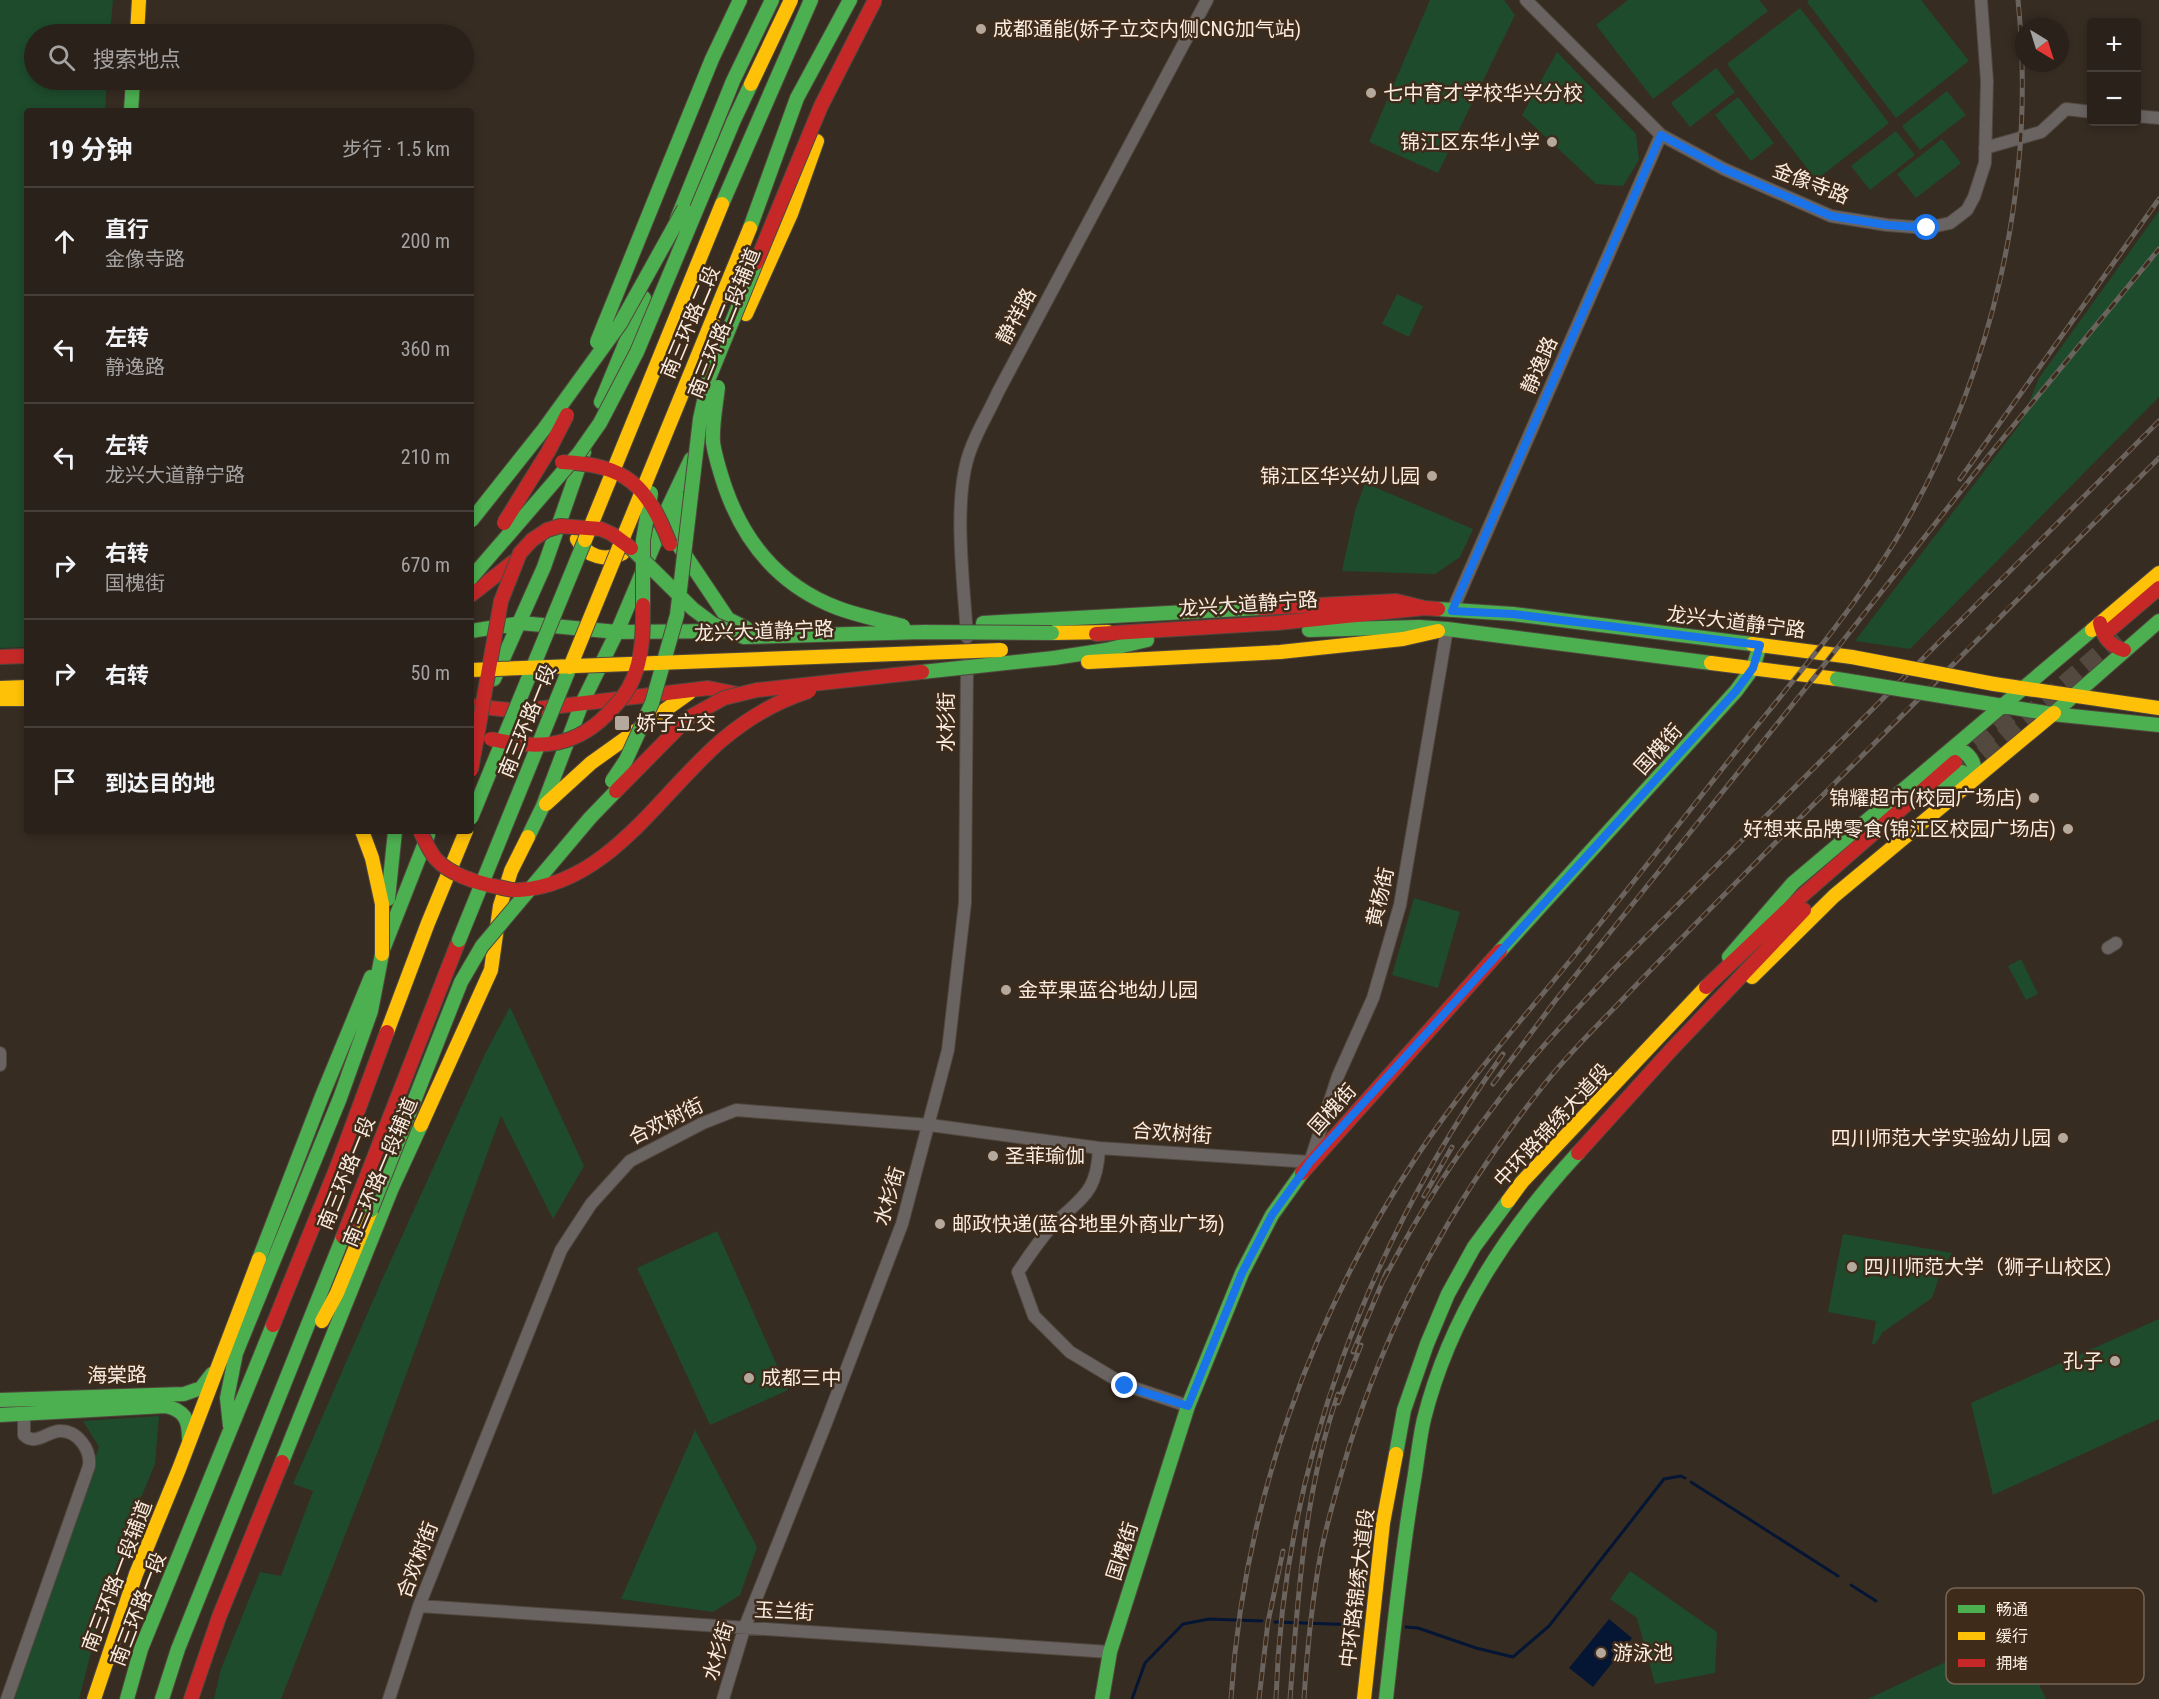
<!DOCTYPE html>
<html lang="zh">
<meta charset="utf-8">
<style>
:root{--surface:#29211a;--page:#312923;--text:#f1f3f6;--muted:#a5a3a2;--line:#453e39}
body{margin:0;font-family:"Roboto Condensed","Noto Sans SC",sans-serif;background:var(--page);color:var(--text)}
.controls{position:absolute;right:18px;top:18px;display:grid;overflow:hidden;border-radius:6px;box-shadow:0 3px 9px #0003}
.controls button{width:54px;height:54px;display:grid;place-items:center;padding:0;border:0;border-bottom:2px solid var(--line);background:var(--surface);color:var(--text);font:30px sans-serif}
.compass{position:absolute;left:2015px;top:18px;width:54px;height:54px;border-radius:50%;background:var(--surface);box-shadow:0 3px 9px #0003;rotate:142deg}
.stop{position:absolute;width:18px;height:18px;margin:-14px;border:4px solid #1a73e8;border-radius:50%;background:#fff}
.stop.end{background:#1a73e8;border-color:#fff;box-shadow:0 2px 6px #0008}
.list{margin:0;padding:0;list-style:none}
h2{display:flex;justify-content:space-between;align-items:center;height:78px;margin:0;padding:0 24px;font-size:26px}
h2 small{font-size:20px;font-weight:400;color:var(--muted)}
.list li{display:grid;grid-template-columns:39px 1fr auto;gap:18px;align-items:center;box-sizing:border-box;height:108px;padding:0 24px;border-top:2px solid var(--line)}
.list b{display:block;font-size:22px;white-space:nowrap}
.list p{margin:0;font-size:20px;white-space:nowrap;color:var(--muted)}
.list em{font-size:20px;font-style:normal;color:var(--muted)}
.icon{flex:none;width:33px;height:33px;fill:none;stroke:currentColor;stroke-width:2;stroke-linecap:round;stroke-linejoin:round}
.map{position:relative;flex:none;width:2159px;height:1699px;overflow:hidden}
.search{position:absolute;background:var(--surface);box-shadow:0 3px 9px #0003;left:24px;top:24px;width:450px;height:66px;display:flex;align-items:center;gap:15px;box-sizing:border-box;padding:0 21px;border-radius:33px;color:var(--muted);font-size:22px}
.panel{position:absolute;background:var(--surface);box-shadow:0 3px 9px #0003;left:24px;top:108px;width:450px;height:726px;border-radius:6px}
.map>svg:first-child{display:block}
.green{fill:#1e4b2c}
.water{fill:#051534}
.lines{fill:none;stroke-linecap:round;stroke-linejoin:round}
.stream{stroke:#051534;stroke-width:3}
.primary-tunnel{stroke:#54493f;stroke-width:18;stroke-dasharray:18 9;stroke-linecap:butt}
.street-casing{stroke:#50473e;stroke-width:14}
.fast-casing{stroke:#50473e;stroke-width:16}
.slow-casing{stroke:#50473e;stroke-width:16}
.jam-casing{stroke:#50473e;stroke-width:16}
.street{stroke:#696361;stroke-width:12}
.fast{stroke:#4caf50;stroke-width:14}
.slow{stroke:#ffc107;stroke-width:14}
.jam{stroke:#c62828;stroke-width:14}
.rail-casing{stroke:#6b635e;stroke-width:5}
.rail{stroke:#3f2b1a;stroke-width:3;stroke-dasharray:9;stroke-linecap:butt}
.fast-bridge-casing{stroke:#50473e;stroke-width:16;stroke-linecap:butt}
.slow-bridge-casing{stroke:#50473e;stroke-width:16;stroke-linecap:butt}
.jam-bridge-casing{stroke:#50473e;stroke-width:16;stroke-linecap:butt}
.fast-bridge{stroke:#4caf50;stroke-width:14}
.slow-bridge{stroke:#ffc107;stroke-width:14}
.jam-bridge{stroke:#c62828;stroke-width:14}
.route{stroke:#1a73e8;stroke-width:8}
.poi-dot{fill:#b5a99e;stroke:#3f2b1a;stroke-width:2}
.labels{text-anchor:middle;stroke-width:5;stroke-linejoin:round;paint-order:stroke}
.poi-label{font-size:20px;fill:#f9ece1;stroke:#3f2b1a;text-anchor:start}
.street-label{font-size:20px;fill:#f9ece1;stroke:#3f2b1a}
.key{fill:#3f2b1a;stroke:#776556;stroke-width:1.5}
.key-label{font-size:16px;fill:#f9ece1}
</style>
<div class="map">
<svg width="2159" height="1699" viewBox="0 0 2159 1699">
<rect width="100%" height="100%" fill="#372c22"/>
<path class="green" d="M 0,0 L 113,0 L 110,34 L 34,34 L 34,80 L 107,80 L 105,111 L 27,111 L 27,647 L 0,648 Z
M 1430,0 L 1504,0 L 1515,15 L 1438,173 L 1369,142 Z
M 1628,0 L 1759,0 L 1768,11 L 1653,99 L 1596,25 Z
M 1809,0 L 1921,0 L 1969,61 L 1896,118 L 1807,2 Z
M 1800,8 L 1889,123 L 1816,180 L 1727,64 Z
M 1557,52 L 1636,134 L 1639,160 L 1623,186 L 1596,184 L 1522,115 Z
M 1716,68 L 1735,92 L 1690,127 L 1671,103 Z
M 1947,91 L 1966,115 L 1920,150 L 1902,126 Z
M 1738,97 L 1774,143 L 1751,161 L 1715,115 Z
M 1896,131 L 1915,155 L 1870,190 L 1851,166 Z
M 1942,139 L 1961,163 L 1916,198 L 1897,174 Z
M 2159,211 L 2159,397 L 1910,649 L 1855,641 L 2020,424 L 2039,378 Z
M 1397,294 L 1423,306 L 1409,337 L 1382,324 Z
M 1365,483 L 1473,529 L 1460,557 L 1435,574 L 1342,571 L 1355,511 Z
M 1414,898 L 1460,912 L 1438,988 L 1392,975 Z
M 2021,959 L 2038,994 L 2026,1000 L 2008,966 Z
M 510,1007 L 584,1166 L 553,1219 L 501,1116 L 378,1451 L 281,1699 L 214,1699 L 221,1669 L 260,1572 L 281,1576 L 313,1491 L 293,1484 L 382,1280 L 485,1054 Z
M 717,1231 L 788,1390 L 710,1425 L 637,1268 Z
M 1843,1234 L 1952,1253 L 1941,1271 L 1932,1298 L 1883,1332 L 1875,1344 L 1872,1344 L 1876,1321 L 1828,1312 Z
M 2159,1319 L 2159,1419 L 1993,1495 L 1971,1403 Z
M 159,1416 L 155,1464 L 135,1512 L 130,1538 L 97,1629 L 79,1699 L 12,1699 L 99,1447 L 83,1421 Z
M 695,1430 L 757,1547 L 740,1595 L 713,1612 L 621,1599 Z
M 1630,1571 L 1717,1632 L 1715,1673 L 1655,1684 L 1637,1618 L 1610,1599 Z
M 2013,1630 L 2046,1699 L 1868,1699 Z"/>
<path class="water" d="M 1609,1619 L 1632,1638 L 1593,1687 L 1569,1668 Z"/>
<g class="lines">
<path class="stream" d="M 1691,1482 L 1838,1576
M 1851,1585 L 1876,1601
M 1275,1622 L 1360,1625
M 1406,1627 L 1418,1628 L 1476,1648 L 1513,1657 L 1549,1626 L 1664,1479 L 1681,1476 L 1685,1478
M 1132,1699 L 1145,1663 L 1183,1624 L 1209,1619 L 1262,1621"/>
<path class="primary-tunnel" d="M 1955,762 L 2016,710
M 1962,772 L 2119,637"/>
<g class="street-casing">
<path id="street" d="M 1526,0 L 1661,135 L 1724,169 L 1831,216 L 1887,225 L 1927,228 L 1950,223 L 1967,210 L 1974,197 L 1985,163 L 1987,81 L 1981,0
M 2136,116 L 2159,118
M 1985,148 L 2041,132 L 2066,109 L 2092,112
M 1452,611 L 1661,135
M 967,637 C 964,584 952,500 970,451 C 977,431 989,412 998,392 L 1207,0
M 2108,948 L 2116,943
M 0,1053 L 0,1065
M 1099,1148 C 1097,1195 1081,1197 1051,1227 C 1039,1241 1028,1257 1018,1272 L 1034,1316 L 1070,1352 L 1125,1385 L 1188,1406
M 419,1606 L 1110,1652
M 7,1699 L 89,1466 C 91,1450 78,1430 59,1431 C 47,1432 35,1446 24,1435 L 24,1414
M 389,1699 L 419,1606 L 561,1250 L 591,1204 L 630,1161 L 703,1123 L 736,1110 L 930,1125 L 1099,1148 L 1310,1162 L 1338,1076 L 1373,998 L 1400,905 L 1447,629
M 723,1699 L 744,1629 L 826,1423 L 902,1224 L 948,1050 L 965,903 L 967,663"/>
</g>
<g class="fast-casing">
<path id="fast" d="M 131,111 L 133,80
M 670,162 L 712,59 L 740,0
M 722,204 L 811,0
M 677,219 L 733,81 L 772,0
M 750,228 L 797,98 L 850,0
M 601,402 L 644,298
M 680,499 L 674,526 L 675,540 L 728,619 L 746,628
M 1438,609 L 1513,614 L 1752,644
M 983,623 L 1260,608
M 1309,630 L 1419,627 L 1447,629 L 1711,663
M 471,631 L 521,623 L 617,632 L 726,631
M 1054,658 L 1106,650 L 1147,640
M 494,679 L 544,567 L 584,452
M 1985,703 L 2052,714 L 2159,725
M 2054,713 L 2159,621
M 1954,747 C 1969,752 1977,762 1974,778
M 1940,791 L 1962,772
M 528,837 L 543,806 L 582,703 L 617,632 L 661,528 L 665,514 L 691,459
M 384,947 L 428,835
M 1500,951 L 1736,691 L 1753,668 L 1760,645
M 1729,957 L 1793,883 L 2092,630
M 259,1259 L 322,1096 L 371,977
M 0,1400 L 184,1394 L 201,1388 L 212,1374
M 0,1415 L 165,1406 C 184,1410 189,1419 189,1438
M 230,1426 L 227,1398 L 236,1353 L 340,1098 L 371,1011 L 382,954
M 1396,1454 L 1404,1410 L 1427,1344 L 1448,1294 L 1474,1247 L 1508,1201
M 282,1462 L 392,1188 L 421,1125
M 127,1699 L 141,1649 L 273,1325
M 162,1699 L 178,1649 L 343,1237
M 1102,1699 L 1110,1652 L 1188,1406 L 1242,1273 L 1272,1215 L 1302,1173
M 1386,1699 C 1394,1628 1401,1557 1413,1486 C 1417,1464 1419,1440 1424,1419 C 1450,1316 1507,1230 1578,1153"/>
</g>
<g class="slow-casing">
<path id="slow" d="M 137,34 L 139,0
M 746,314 L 791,214 L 817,141
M 577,539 C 586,557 606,562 623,553
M 2092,630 L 2159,573
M 1052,633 L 1108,632
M 1752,644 L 1852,657
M 1088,662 L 1280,652 L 1403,639 L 1438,631
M 1711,663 L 1837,679
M 1994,684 L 2159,708
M 0,688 L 27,687
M 0,699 L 27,699
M 546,804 L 591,763 L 689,693
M 1752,977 L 1834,896 L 2054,713
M 387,1032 L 428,923 L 466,831
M 421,1125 L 491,970 L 500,906 L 511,871 L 528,837
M 1508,1201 L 1522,1182 L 1706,987
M 322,1321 L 337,1293 L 371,1210
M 94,1699 L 136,1574 L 179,1469 L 259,1259
M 1364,1699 L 1383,1523 L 1396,1454"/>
</g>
<g class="jam-casing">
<path id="jam" d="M 471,595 L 517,559
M 1260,608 L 1396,601 L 1421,607
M 2100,623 C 2103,637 2110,646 2124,650
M 2111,629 L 2159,588
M 1096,634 L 1277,623 L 1425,608 L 1438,609
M 0,657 L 27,656
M 471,706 L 519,711 L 708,688 L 738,694
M 1706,987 L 1803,895 L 1955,762
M 1578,1153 L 1671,1050 L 1804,910
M 1302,1173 L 1500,951
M 343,1237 L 459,940
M 273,1325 L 337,1167 L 387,1032
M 191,1699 L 219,1617 L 282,1462"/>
</g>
<use href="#street" class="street"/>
<use href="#fast" class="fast"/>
<use href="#slow" class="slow"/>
<use href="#jam" class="jam"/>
<g class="rail-casing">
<path id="rail" d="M 1960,479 L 2159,199
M 1493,1084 L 1555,1001 L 1801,694 L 1990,454 L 2159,249
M 1424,1196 L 1452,1147
M 1384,1279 C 1415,1220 1451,1162 1492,1109 C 1528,1060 1571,1016 1612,971 L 2159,421
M 1353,1352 L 1387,1271
M 1338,1403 L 1361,1345
M 1231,1699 C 1243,1507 1311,1316 1417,1156 C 1465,1083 1523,1019 1578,951 C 1631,886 1682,820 1734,754 C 1790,684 1850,615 1897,538 C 1992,378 2037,186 2018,0
M 1259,1699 L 1268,1622 L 1283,1551
M 1276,1699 C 1283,1467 1369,1242 1503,1054
M 1290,1699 C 1298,1596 1304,1492 1338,1394
M 1304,1699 C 1307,1650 1312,1601 1321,1552 C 1328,1517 1339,1482 1349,1447 C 1392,1311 1455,1197 1543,1086 C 1567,1055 1595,1028 1622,1000 C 1676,943 1731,888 1785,833 C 1909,707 2034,582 2159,458"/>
</g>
<use href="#rail" class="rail"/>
<g class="fast-bridge-casing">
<path id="fast-bridge" d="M 597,342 L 670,162
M 718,387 C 716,405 712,424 713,442 C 715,457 720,472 725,487 C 743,539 776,581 828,604 C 852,615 878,619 903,626
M 471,521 L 544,429 L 620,324 L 684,209
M 631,548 L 693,609 L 713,624 L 744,637 L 924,632 L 1052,633
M 471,578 L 579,453 L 600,423 L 637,352 L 734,120 L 751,84
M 643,605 L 643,540 L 651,493
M 922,672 L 1054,658
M 1837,679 L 1985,703
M 612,781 L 626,760 L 652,703 L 677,615 L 700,419 L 709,378 L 756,263
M 471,818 L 585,540
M 388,899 L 395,831
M 459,940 L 570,667
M 371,1210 L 461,982 L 482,946 L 590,818 L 616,791"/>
</g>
<g class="slow-bridge-casing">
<path id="slow-bridge" d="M 751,84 L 791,0
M 585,540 L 722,204
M 1852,657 L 1994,684
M 570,667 L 750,228
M 471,670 L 1001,650
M 362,831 L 372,858 L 382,904 L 382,954"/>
</g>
<g class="jam-bridge-casing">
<path id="jam-bridge" d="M 756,263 L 821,106 L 875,0
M 562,462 C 627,465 647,485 670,544
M 504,523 L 548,452 L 567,415
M 491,739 C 540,750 578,748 613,708 C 625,696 634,681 638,664 C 643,645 643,624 643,605
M 471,770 L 501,601 L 520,553 L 532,540 L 547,530 L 560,526 L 601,529 L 612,534 L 631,548
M 616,791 L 688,718 L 724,698 L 757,690 L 922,672
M 420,831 C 425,840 429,851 436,859 C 448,873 474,882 493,886 C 501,887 511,891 519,890 C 609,884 660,793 722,740 C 748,718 777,701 809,691"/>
</g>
<use href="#fast-bridge" class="fast-bridge"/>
<use href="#slow-bridge" class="slow-bridge"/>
<use href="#jam-bridge" class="jam-bridge"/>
</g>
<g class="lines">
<path class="route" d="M 1125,1386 L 1188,1406 L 1242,1273 L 1272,1215 L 1310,1162 L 1736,691 L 1753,668 L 1760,645 L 1513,614 L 1452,611 L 1661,135 L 1724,169 L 1831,216 L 1887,225 L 1927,228"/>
</g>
<g class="poi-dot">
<circle cx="981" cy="29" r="6"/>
<circle cx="1371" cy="93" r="6"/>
<circle cx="1552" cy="142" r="6"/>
<circle cx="1432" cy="476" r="6"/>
<rect x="614" y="715" width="16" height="16" rx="3"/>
<circle cx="2034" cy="798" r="6"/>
<circle cx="2068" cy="829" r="6"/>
<circle cx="1006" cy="990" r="6"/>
<circle cx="2063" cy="1138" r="6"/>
<circle cx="993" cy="1156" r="6"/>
<circle cx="940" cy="1224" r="6"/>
<circle cx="1852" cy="1267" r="6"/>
<circle cx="2115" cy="1361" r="6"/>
<circle cx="749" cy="1378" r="6"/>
<circle cx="1601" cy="1653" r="6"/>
</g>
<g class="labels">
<g class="poi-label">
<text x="993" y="36">成都通能(娇子立交内侧CNG加气站)</text>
<text x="1383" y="100">七中育才学校华兴分校</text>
<text x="1540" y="149" text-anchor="end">锦江区东华小学</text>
<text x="1420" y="483" text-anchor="end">锦江区华兴幼儿园</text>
<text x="636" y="730">娇子立交</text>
<text x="2022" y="805" text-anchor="end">锦耀超市(校园广场店)</text>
<text x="2056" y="836" text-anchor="end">好想来品牌零食(锦江区校园广场店)</text>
<text x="1018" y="997">金苹果蓝谷地幼儿园</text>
<text x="2051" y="1145" text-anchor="end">四川师范大学实验幼儿园</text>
<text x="1005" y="1163">圣菲瑜伽</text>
<text x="952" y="1231">邮政快递(蓝谷地里外商业广场)</text>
<text x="1864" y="1274">四川师范大学（狮子山校区）</text>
<text x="2103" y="1368" text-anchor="end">孔子</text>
<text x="761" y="1385">成都三中</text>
<text x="1613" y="1660">游泳池</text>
</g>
<g class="street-label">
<text transform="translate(1811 183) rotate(21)" y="7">金像寺路</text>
<text transform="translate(1016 316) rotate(-62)" y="7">静祥路</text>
<text transform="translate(690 322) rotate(-67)" y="7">南三环路二段</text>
<text transform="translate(724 323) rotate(-68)" y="7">南三环路二段辅道</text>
<text transform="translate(1539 365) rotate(-66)" y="7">静逸路</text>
<text transform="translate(1248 604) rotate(-4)" y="7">龙兴大道静宁路</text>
<text transform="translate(1736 622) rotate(7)" y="7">龙兴大道静宁路</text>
<text transform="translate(764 631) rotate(-2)" y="7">龙兴大道静宁路</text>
<text transform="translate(527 721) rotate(-68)" y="7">南三环路一段</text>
<text transform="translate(946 722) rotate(-90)" y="7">水杉街</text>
<text transform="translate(1658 749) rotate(-48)" y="7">国槐街</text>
<text transform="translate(1380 897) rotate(-77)" y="7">黄杨街</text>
<text transform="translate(1332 1109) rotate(-48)" y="7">国槐街</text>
<text transform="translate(666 1121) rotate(-26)" y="7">合欢树街</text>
<text transform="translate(1552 1125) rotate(-47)" y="7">中环路锦绣大道段</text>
<text transform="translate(1172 1133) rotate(4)" y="7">合欢树街</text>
<text transform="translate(380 1172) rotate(-67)" y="7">南三环路一段辅道</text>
<text transform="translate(346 1173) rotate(-68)" y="7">南三环路一段</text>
<text transform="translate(889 1196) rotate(-73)" y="7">水杉街</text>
<text transform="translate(117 1375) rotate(-1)" y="7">海棠路</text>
<text transform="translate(1122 1551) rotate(-72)" y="7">国槐街</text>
<text transform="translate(417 1560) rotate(-69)" y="7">合欢树街</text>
<text transform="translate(117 1576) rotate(-69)" y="7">南三环路一段辅道</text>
<text transform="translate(1357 1588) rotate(-83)" y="7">中环路锦绣大道段</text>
<text transform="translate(138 1609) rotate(-69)" y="7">南三环路一段</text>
<text transform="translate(784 1611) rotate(3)" y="7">玉兰街</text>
<text transform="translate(718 1651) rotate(-73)" y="7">水杉街</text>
</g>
</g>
<rect x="1946" y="1588" width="198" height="96" rx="9" class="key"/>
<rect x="1958" y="1605" width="27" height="8" fill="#4caf50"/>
<rect x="1958" y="1632" width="27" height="8" fill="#ffc107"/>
<rect x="1958" y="1659" width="27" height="8" fill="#c62828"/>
<g class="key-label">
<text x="1996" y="1615">畅通</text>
<text x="1996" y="1642">缓行</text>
<text x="1996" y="1669">拥堵</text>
</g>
</svg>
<div class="controls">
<button>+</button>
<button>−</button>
</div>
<svg class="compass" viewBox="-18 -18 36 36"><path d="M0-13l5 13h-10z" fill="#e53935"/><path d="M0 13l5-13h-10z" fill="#a5a3a2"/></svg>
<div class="stop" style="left:1927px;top:228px"></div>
<div class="stop end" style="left:1125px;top:1386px"></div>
<div class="search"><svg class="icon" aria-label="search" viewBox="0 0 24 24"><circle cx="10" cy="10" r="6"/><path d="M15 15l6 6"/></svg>搜索地点</div>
<section class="panel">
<h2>19 分钟<small>步行 · 1.5 km</small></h2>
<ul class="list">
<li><svg class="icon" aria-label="ahead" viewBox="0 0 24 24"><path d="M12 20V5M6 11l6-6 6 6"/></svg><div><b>直行</b><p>金像寺路</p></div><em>200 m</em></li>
<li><svg class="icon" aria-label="left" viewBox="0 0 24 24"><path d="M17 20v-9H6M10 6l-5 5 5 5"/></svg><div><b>左转</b><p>静逸路</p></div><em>360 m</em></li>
<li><svg class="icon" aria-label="left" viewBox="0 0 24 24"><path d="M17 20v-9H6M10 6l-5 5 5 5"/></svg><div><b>左转</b><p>龙兴大道静宁路</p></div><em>210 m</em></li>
<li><svg class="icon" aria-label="right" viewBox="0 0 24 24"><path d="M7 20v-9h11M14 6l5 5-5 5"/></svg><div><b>右转</b><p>国槐街</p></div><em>670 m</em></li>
<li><svg class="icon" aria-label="right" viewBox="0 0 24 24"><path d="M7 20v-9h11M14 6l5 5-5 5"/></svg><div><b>右转</b></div><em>50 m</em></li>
<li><svg class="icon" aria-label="arrive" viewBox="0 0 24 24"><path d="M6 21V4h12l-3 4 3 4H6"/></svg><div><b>到达目的地</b></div></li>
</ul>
</section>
</div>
